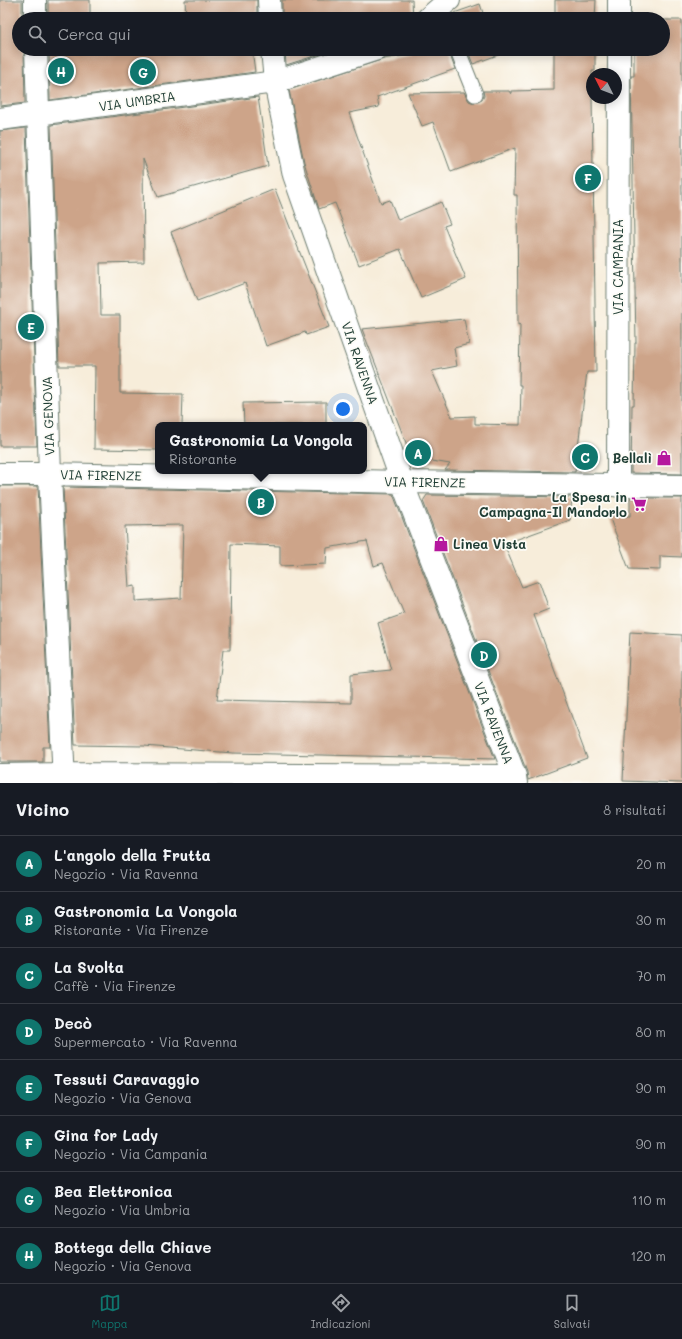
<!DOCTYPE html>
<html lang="it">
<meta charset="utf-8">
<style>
:root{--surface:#171b24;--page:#242831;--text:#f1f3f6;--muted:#9ea1a6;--line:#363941;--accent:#0f766e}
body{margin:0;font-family:Mali,sans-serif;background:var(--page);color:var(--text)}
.compass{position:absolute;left:586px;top:68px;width:36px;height:36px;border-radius:50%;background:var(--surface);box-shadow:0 2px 10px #0003;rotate:312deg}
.you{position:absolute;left:343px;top:409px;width:14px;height:14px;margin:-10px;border:3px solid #fff;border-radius:50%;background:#1a73e8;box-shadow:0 0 0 6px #1a73e833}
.badge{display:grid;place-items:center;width:26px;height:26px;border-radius:50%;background:var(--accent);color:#fff;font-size:13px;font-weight:700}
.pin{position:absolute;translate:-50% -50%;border:2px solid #fff;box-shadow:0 1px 4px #0006}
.popup{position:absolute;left:155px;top:422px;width:212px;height:52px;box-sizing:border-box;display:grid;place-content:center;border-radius:8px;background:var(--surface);filter:drop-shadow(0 1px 3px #0005);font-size:13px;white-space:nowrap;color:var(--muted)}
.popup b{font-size:15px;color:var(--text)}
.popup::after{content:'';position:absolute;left:50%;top:100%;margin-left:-8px;border:8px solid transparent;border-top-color:var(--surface)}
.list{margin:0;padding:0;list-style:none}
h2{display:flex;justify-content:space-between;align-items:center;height:52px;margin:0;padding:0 16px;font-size:17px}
h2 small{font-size:13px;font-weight:400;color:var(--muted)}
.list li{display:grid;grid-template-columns:26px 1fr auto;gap:12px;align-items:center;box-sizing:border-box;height:56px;padding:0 16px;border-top:1px solid var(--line)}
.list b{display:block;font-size:15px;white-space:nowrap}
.list p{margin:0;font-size:13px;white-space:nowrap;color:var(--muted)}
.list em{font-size:13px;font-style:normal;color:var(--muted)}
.icon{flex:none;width:22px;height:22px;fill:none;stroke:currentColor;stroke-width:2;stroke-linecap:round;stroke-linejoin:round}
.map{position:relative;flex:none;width:682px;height:783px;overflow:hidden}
.search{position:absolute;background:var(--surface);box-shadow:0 2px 10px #0003;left:12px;right:12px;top:12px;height:44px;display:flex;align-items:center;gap:10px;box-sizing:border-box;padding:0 14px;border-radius:22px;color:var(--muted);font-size:15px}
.sheet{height:500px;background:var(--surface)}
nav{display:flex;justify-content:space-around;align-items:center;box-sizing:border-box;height:56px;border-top:1px solid var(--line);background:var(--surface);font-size:11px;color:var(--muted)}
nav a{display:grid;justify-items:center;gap:2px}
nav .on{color:var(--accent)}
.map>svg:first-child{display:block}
.building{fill:#cda489;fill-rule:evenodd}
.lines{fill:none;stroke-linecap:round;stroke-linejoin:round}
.service-casing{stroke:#6b7b6e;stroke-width:17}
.pedestrian-casing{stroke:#6b7b6e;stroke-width:24}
.minor-casing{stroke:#6b7b6e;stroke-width:24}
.service{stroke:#fff;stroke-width:15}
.pedestrian{stroke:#fff;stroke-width:22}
.minor{stroke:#fff;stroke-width:22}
.labels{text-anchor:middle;stroke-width:3.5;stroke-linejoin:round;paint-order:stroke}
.street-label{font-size:13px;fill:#1f3d34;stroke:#fdfcf7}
.poi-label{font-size:13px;font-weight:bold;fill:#1f3d34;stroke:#fdfcf7;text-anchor:end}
</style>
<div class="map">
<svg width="682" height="783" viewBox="0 0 682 783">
<rect width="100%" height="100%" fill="#fdfcf7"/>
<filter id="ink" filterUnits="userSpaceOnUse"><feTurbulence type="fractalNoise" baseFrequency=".025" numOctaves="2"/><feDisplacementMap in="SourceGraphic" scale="8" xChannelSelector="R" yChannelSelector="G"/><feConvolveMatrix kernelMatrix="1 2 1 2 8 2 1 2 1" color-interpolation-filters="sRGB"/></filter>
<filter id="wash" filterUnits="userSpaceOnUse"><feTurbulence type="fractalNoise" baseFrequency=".012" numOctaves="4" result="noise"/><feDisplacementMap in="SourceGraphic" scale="16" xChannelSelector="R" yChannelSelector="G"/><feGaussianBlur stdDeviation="0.9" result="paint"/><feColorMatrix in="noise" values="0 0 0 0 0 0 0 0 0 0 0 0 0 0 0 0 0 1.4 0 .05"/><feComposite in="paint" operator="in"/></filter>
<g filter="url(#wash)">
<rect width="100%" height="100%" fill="#f7edda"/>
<g id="blocks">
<path class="building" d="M 0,0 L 22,0 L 22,19 L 19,19 L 19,49 L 24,49 L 25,103 L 0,106 Z
M 48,0 L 90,0 L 90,15 L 111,14 L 112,19 L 48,19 Z
M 185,0 L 257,0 L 257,19 L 186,19 Z
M 282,0 L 412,0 L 413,19 L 282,19 Z
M 555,0 L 596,0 L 595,19 L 555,19 Z
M 480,4 L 485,19 L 456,19 L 454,13 Z
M 663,20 L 682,20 L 682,474 L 631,473 L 632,405 L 634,405 L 635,343 L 636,343 L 631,76 L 634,76 L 634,49 L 663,49 Z
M 49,49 L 252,49 L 255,72 L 50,100 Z
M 285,49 L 336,49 L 286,65 Z
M 410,49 L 448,49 L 455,69 L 377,97 L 379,107 L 349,113 L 381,203 L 390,200 L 398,220 L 441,202 L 450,224 L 444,226 L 466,279 L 421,298 L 400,249 L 359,265 L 335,203 L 319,209 L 304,162 L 289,90 L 384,59 L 412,54 Z
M 467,49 L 505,49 L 506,52 L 473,64 Z
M 554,49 L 595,49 L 595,71 L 592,71 L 592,98 L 596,372 L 587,372 L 575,472 L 445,470 L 450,464 L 420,459 L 411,453 L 408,448 L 362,329 L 464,319 L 469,344 L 454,348 L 457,366 L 432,371 L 452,417 L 475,416 L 475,424 L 520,425 L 521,385 L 519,385 L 520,324 L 518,325 L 517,195 L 514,195 L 515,148 L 451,172 L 433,122 L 422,126 L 408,93 L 464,92 L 469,101 L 474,103 L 478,102 L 482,100 L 484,96 L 483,91 L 509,91 L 511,94 L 511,91 L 554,90 Z
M 258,97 L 268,166 L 158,197 L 143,159 L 144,262 L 100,263 L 101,315 L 120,315 L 120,393 L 183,394 L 182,425 L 158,425 L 158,450 L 94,449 L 95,366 L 59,366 L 51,125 Z
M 26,128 L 37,446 L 0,446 L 0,131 Z
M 275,189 L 329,327 L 306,335 L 305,332 L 266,346 L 245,283 L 197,301 L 171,232 Z
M 326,402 L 326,425 L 244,425 L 243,403 Z
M 0,486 L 38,486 L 50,747 L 43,747 L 43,762 L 0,762 Z
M 63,487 L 393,494 L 495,759 L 233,753 L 144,746 L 75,745 ZM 183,525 L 181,598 L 135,601 L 135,586 L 129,587 L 125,526 ZM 367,541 L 374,566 L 383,563 L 404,614 L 378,623 L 391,670 L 351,674 L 351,703 L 217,700 L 223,650 L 230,650 L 231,544 L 280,546 L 280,566 L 326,564 L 327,548 Z
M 427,495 L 572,497 L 570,520 L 504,544 L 522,587 L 539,581 L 549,609 L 534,615 L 587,758 L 528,780 L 527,772 L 423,501 Z
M 630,498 L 682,498 L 682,557 L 660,556 L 660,570 L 629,569 L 609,516 L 630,516 Z
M 630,632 L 682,635 L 682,783 L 623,781 Z"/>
</g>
</g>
<g filter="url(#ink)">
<use href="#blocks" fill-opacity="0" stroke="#6b7b6e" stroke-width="1"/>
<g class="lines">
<g class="service-casing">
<path id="service" d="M 457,49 L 475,94"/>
</g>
<g class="pedestrian-casing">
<path id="pedestrian" d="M 0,474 L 50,474"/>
</g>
<g class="minor-casing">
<path id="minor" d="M 35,0 L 35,19
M 269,0 L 270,19
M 427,19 L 449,0
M 619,19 L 619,0
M 36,49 L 50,474 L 64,783
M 272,49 L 275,82 L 294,175 L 402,482 L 515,776 L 516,783
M 0,119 L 275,82 L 377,49
M 50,474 L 402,482 L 682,486
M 618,486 L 619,49
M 0,775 L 64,774 L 515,776"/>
</g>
<use href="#service" class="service"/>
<use href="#pedestrian" class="pedestrian"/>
<use href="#minor" class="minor"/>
</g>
</g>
<defs>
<g id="shop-bare" transform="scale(1.2)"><path d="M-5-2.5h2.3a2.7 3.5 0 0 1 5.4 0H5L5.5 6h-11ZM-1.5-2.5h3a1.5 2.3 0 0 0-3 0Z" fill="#b5179e" stroke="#fdfcf7" stroke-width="2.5" paint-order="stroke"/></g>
<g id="supermarket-bare" transform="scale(1.2)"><path d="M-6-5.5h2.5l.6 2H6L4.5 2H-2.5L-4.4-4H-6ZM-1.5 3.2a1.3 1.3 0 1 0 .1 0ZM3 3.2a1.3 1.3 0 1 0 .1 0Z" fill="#b5179e" stroke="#fdfcf7" stroke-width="2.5" paint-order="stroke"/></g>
</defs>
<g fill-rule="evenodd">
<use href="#shop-bare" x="664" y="458"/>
<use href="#supermarket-bare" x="639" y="504"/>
<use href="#shop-bare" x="441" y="544"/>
</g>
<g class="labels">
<g class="street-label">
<text transform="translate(137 101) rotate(-8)" y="5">VIA UMBRIA</text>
<text transform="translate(618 267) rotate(-90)" y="5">VIA CAMPANIA</text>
<text transform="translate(360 363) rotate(71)" y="5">VIA RAVENNA</text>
<text transform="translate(48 416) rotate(-92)" y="5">VIA GENOVA</text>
<text transform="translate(101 475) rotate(1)" y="5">VIA FIRENZE</text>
<text transform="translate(425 482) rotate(1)" y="5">VIA FIRENZE</text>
<text transform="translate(494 723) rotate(69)" y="5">VIA RAVENNA</text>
</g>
<g class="poi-label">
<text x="652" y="463">Bellalì</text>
<text x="627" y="502">La Spesa in<tspan x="627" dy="15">Campagna-Il Mandorlo</tspan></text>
<text x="453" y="549" text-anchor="start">Linea Vista</text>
</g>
</g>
</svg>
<svg class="compass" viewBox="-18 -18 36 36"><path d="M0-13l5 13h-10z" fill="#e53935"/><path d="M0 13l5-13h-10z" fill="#9ea1a6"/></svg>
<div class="you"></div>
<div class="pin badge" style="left:418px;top:453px">A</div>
<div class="pin badge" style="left:261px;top:502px">B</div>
<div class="popup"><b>Gastronomia La Vongola</b>Ristorante</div>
<div class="pin badge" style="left:585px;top:457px">C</div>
<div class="pin badge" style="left:484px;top:655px">D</div>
<div class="pin badge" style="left:31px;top:327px">E</div>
<div class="pin badge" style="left:588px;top:178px">F</div>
<div class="pin badge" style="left:143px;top:72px">G</div>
<div class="pin badge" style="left:61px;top:71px">H</div>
<div class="search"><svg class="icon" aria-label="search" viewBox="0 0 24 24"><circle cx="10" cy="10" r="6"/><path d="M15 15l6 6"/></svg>Cerca qui</div>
</div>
<section class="sheet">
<h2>Vicino<small>8 risultati</small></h2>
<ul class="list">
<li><span class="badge">A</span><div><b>L'angolo della Frutta</b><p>Negozio · Via Ravenna</p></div><em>20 m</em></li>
<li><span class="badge">B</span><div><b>Gastronomia La Vongola</b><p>Ristorante · Via Firenze</p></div><em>30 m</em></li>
<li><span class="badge">C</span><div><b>La Svolta</b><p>Caffè · Via Firenze</p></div><em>70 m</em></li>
<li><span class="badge">D</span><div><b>Decò</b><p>Supermercato · Via Ravenna</p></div><em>80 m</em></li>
<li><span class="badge">E</span><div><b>Tessuti Caravaggio</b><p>Negozio · Via Genova</p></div><em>90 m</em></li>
<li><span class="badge">F</span><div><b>Gina for Lady</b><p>Negozio · Via Campania</p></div><em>90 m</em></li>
<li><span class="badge">G</span><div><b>Bea Elettronica</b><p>Negozio · Via Umbria</p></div><em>110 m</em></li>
<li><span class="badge">H</span><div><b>Bottega della Chiave</b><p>Negozio · Via Genova</p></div><em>120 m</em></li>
</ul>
</section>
<nav>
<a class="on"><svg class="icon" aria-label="map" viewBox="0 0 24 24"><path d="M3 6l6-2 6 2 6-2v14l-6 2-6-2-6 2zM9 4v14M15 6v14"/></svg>Mappa</a>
<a><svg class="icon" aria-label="directions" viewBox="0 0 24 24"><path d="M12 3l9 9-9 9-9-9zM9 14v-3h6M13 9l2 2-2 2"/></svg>Indicazioni</a>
<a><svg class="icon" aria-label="saved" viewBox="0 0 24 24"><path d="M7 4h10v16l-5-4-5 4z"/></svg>Salvati</a>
</nav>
